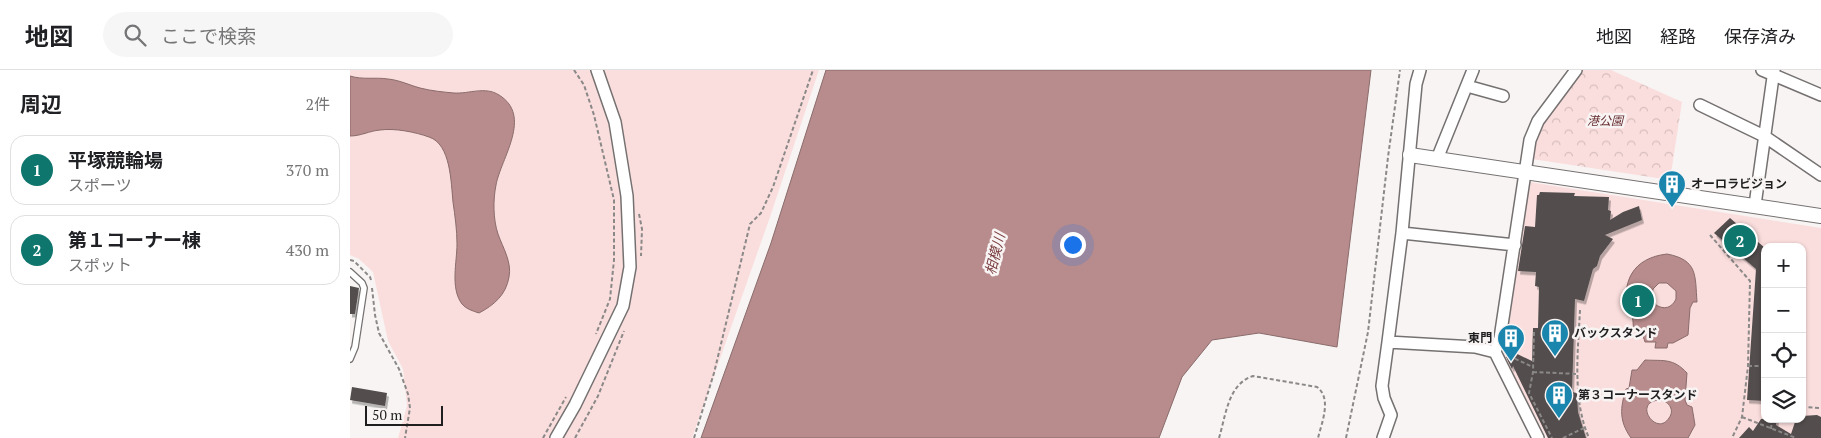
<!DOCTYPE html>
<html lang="ja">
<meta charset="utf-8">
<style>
:root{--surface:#fff;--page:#f6f6f6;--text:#202124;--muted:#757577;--line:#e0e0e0;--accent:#0f766e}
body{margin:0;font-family:"PT Serif","Noto Sans JP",serif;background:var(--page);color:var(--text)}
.controls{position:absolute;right:15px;bottom:15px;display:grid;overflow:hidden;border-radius:10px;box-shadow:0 1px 4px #0004}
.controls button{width:45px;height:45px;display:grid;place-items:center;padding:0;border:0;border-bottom:1px solid var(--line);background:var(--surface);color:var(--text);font:25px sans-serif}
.scale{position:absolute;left:15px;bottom:12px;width:78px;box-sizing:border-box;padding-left:5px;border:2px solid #201f1f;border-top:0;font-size:14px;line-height:18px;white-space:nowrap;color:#201f1f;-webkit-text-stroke:4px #f8f4f4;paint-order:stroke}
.you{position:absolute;left:722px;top:174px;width:18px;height:18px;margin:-12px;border:4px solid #fff;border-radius:50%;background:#1a73e8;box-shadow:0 0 0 8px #1a73e833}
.badge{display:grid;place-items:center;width:32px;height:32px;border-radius:50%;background:var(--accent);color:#fff;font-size:16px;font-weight:700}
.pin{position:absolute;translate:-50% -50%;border:2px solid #fff;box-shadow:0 1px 5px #0006}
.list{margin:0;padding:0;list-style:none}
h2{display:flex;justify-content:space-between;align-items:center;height:65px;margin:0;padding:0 20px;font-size:21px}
h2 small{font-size:16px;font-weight:400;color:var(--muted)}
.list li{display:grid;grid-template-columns:32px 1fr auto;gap:15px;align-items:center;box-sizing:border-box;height:70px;margin:0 10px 10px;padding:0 10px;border:1px solid var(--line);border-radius:15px}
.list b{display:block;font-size:19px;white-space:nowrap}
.list p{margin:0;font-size:16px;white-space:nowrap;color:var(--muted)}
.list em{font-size:16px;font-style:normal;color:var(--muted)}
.icon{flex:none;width:28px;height:28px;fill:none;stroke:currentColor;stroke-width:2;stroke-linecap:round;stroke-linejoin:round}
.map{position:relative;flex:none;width:1471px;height:368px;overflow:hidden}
header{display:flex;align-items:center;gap:30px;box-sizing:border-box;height:70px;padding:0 25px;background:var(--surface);border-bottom:1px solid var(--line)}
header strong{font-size:24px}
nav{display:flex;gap:28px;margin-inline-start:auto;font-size:18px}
.search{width:350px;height:45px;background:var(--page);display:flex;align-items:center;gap:12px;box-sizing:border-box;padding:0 18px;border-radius:28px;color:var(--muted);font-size:19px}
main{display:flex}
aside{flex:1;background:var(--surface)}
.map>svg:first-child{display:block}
.green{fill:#fadedd;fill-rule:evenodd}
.park{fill:url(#park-crowns)}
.water{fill:#b88c8c;stroke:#8a6b6b;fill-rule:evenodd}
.building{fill:#524e4e;filter:url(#shadow)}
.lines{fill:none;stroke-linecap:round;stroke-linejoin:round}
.service-casing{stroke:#757171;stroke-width:8}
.minor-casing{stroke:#757171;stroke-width:14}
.tertiary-casing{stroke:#757171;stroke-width:16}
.path{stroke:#8b8888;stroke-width:2;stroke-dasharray:4 2.5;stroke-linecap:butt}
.service{stroke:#fff;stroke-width:5.5}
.minor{stroke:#fff;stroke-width:11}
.tertiary{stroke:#fff;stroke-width:14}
.labels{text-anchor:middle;stroke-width:5;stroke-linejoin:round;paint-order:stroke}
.park-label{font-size:12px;font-style:italic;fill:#672d30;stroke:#f8f4f4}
.poi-label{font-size:12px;font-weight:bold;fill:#201f1f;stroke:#f8f4f4;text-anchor:start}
.water-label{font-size:14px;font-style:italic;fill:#7c4042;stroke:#f8f4f4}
</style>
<header>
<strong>地図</strong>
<div class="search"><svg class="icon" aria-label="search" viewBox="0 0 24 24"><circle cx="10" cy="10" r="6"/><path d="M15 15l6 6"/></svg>ここで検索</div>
<nav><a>地図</a><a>経路</a><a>保存済み</a></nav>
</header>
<main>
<aside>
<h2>周辺<small>2件</small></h2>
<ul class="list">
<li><span class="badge">1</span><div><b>平塚競輪場</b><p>スポーツ</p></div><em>370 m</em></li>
<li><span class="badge">2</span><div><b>第１コーナー棟</b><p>スポット</p></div><em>430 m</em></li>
</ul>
</aside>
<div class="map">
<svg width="1471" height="368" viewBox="0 0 1471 368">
<defs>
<pattern id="park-crowns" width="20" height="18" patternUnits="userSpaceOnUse" patternTransform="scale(1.25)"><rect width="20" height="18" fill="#fadedd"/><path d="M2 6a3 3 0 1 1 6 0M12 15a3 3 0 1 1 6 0" fill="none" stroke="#d6bebd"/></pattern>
<filter id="shadow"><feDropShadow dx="2" dy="3.5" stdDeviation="0" flood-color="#0004"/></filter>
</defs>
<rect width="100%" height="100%" fill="#f8f4f4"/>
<path class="green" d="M 0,0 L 469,0 L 420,147 L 342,368 L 48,368 L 57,336 L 53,299 L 38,271 L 23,202 L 9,189 L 0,185 Z
M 1179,112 L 1471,158 L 1471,368 L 1197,368 L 1152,284 ZM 1415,177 L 1452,177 L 1452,349 L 1415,349 Z"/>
<path class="park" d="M 1231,0 L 1261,0 L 1332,32 L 1320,110 L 1182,89 L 1186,70 L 1193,52 Z"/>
<path class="water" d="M 476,0 L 1021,0 L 987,277 L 909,263 L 862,270 L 832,307 L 809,368 L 351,368 L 421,173 Z
M 0,6 C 13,10 25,7 38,9 C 49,10 59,15 70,18 C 82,21 93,22 104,23 C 119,24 135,16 149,25 C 183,46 151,88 146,115 C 143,130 143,149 148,164 C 153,178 162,192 159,207 C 156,225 144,235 129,243 C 123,241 116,239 112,234 C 100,218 107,192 107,174 C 107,160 105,146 103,132 C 101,113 101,74 79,67 C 65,62 45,58 30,60 C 19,61 11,66 0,66 Z
M 1317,184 C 1348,190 1345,205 1347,232 L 1343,232 L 1340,238 L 1338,265 L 1323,273 L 1318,273 L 1317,278 L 1305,278 L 1306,272 L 1295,272 C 1293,265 1291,262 1284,260 C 1282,253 1285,247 1278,243 C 1271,211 1283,188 1317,184 ZM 1309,213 L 1317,213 L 1326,221 L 1326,229 C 1322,238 1314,240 1306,235 L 1302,228 L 1303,219 Z
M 1295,290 C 1314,291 1323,288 1337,303 L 1335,330 L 1337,335 L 1342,337 L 1345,355 L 1338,368 L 1281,368 C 1269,351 1270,338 1276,319 L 1279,318 L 1282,300 L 1287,300 ZM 1311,330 C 1319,332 1325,340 1319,348 C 1306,368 1281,330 1311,330 Z"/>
<path class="building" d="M 1190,122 L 1225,123 L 1224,126 L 1259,127 L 1258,140 L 1261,141 L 1260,150 L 1273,142 L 1289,136 L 1292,150 L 1255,165 L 1263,169 L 1250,186 L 1247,196 L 1243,199 L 1234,231 L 1225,229 L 1222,322 L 1227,323 L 1228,342 L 1236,368 L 1198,368 L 1163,296 L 1162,299 L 1156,287 L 1159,280 L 1182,291 L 1183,258 L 1188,258 L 1189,217 L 1185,216 L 1186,202 L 1168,201 L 1175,156 L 1185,157 L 1187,125 L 1189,125 Z
M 1380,148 L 1415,178 L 1415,331 L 1397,330 L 1406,199 L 1364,163 Z
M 0,216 L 9,218 L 5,244 L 0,244 Z
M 2,317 L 37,323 L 35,336 L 0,330 Z
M 1467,345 L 1471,347 L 1471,368 L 1389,368 L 1399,357 L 1403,361 L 1411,349 L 1427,349 L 1426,355 L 1441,364 L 1446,349 L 1452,349 L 1452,346 Z"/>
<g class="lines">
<g class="service-casing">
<path id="service" d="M 0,202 L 12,213 L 14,218 L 5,277 L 0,289"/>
</g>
<g class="minor-casing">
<path id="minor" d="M 1070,0 L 1066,14 L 1052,163 L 1038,272 L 1125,277 L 1145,282 L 1188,368
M 1412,0 L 1471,25
M 1117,16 L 1153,26
M 1350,35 L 1414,66 L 1471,105
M 1087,89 L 1123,0
M 1405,135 L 1424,0
M 1052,163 L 1165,175
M 1145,282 L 1150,268 L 1180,70 L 1188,51 L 1226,0
M 206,368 L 225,335 L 273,236 L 280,197 L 277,126 L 265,52 L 247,0
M 1033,368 L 1041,345 L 1034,328 L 1032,316 L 1038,272"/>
</g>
<g class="tertiary-casing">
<path id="tertiary" d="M 1060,85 L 1471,146"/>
</g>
<path class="path" d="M 224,0 L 234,15 L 244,45 L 264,130 L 264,190 L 260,229 L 246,264
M 289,144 L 292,159 L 291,186
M 1360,165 L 1400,211 L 1398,296 L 1392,347 L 1382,368
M 0,190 L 4,191 L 20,207 L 21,210
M 22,218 L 25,245 L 29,263 L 49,299 L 58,324 L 60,338 L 55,368
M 1230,240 C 1228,281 1222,329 1239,368
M 1184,262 L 1183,302 L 1179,323 L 1202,368
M 1159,286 L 1183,297
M 1398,296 L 1415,296
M 1183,302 L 1228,304
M 1452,337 L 1471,338
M 1392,347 L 1446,368
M 1421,359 L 1422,349
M 193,368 L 216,327
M 225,368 L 248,326 L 274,261
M 344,368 L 364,303 L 400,154 L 411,143 L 423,117 L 463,0
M 869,368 C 876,345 878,314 903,306 L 967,317 C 982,328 972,352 968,368
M 996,368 L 1018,262 L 1038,87 L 1050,0
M 1213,368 L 1234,358"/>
<use href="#service" class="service"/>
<use href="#minor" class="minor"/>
<use href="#tertiary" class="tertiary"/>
</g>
<defs>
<g id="building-pin" transform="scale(1.4375)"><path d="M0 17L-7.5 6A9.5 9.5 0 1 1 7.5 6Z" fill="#1a86ae" stroke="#f8f4f4"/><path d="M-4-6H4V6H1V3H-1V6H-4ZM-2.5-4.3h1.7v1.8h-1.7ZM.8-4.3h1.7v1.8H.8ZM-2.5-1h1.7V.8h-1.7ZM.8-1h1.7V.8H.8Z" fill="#fff"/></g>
</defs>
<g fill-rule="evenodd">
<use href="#building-pin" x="1322" y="114"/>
<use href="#building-pin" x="1205" y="263"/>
<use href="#building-pin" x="1161" y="268"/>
<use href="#building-pin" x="1209" y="325"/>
</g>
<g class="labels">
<g class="park-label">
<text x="1255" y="55">港公園</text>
</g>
<g class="poi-label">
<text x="1341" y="118">オーロラビジョン</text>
<text x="1224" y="267">バックスタンド</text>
<text x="1142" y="272" text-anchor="end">東門</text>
<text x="1228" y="329">第３コーナースタンド</text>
</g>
<g class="water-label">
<text transform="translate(645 184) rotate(-76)" y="5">相模川</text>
</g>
</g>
</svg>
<div class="controls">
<button>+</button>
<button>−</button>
<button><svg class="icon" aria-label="locate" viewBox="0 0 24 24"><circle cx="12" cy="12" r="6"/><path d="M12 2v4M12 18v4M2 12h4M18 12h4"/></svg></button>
<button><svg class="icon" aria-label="layers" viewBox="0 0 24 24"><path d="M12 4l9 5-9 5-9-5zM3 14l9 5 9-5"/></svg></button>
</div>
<div class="scale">50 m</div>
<div class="you"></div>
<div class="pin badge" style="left:1288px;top:231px">1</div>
<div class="pin badge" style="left:1390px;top:171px">2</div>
</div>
</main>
